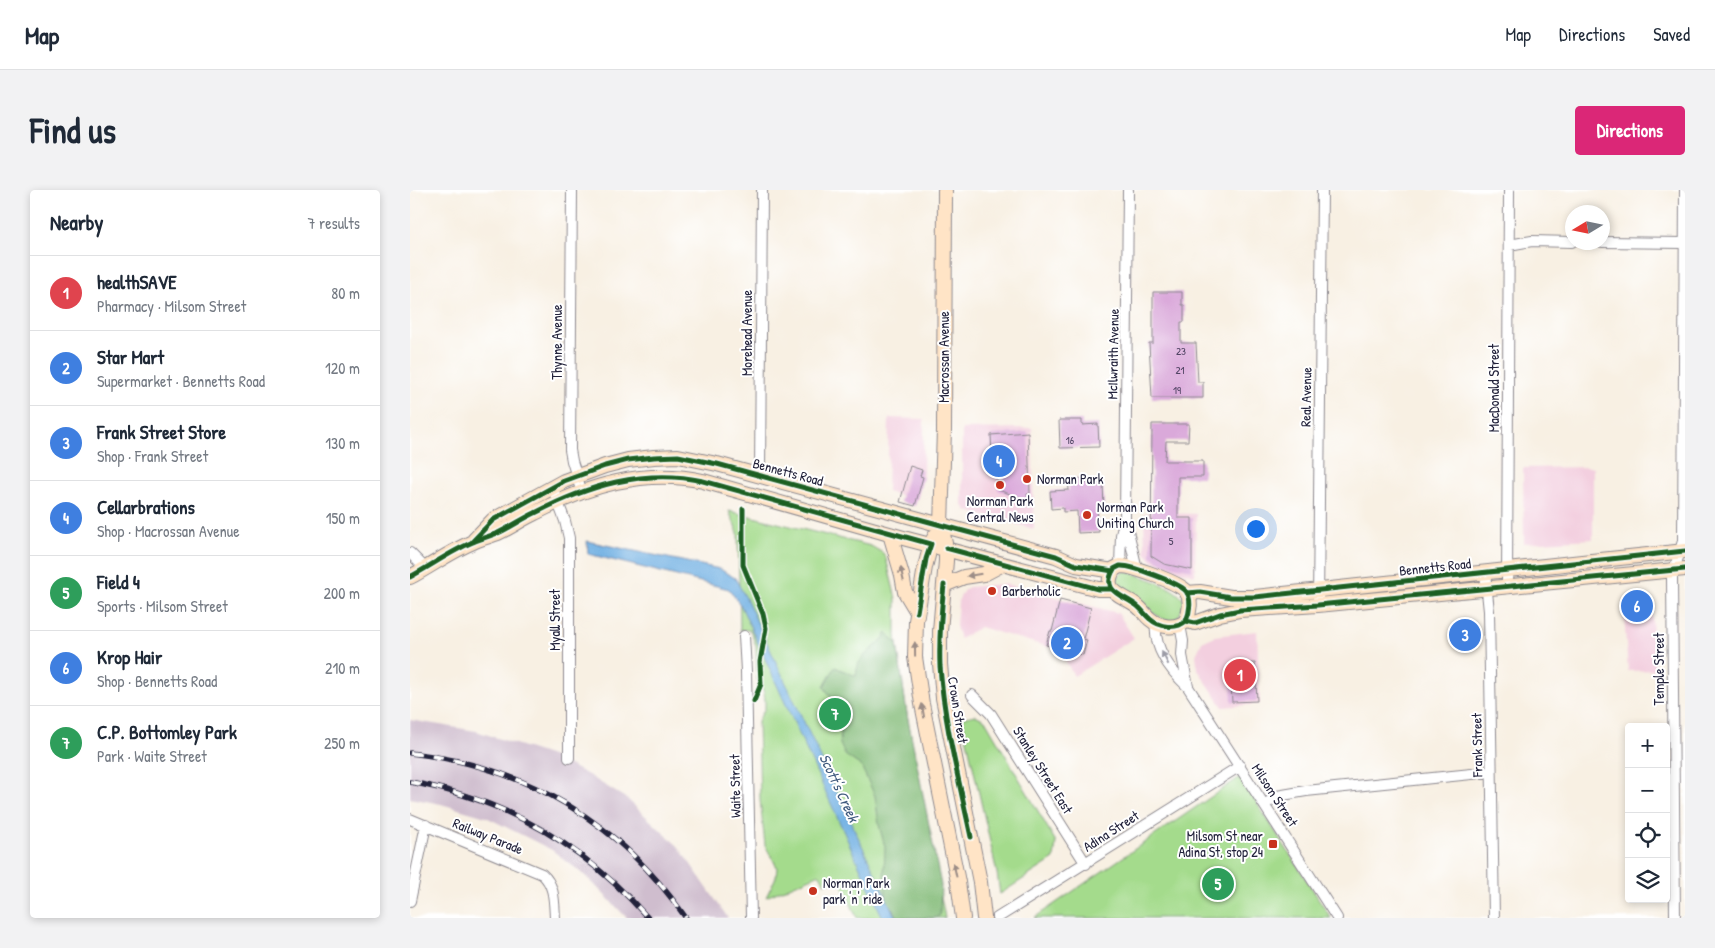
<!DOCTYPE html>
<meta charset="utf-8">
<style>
:root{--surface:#fff;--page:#f2f2f3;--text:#1f2937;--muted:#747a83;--line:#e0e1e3;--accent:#db2777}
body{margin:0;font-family:"Patrick Hand",sans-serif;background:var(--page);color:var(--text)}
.controls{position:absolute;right:15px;bottom:15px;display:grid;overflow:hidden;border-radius:5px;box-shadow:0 2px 8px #0003}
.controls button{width:45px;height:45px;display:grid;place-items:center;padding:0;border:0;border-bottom:1px solid var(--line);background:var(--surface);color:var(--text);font:25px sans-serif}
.compass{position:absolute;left:1155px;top:15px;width:45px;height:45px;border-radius:50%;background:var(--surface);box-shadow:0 2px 8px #0003;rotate:260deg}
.you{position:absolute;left:845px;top:338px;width:18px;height:18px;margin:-12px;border:4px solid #fff;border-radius:50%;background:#1a73e8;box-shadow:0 0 0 8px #1a73e833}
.badge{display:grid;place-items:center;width:32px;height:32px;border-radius:50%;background:var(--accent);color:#fff;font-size:16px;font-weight:700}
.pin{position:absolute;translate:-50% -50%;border:2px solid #fff;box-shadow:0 1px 5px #0006}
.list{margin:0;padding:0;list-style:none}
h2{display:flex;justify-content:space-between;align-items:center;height:65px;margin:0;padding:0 20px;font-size:21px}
h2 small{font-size:16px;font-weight:400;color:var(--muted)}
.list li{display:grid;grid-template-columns:32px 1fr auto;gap:15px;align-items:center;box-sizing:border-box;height:75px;padding:0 20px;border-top:1px solid var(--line)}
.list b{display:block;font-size:19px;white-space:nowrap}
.list p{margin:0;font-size:16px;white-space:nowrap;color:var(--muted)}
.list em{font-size:16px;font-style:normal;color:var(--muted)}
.icon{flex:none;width:28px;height:28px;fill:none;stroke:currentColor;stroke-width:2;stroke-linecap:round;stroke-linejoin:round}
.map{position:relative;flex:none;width:1275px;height:728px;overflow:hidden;border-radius:5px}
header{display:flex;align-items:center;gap:30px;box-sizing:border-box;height:70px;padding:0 25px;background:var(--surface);border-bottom:1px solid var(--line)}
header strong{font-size:24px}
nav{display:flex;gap:28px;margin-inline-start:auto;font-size:18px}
.intro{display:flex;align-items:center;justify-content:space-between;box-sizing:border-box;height:120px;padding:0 30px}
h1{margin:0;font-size:35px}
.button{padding:12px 22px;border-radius:5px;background:var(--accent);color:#fff;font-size:18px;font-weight:700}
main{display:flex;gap:30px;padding:0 30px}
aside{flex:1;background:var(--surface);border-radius:5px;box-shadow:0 2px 8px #0003}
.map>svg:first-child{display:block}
.built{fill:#f3cfdf}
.industrial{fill:#cfbdce}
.green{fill:#a4db8c;stroke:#637e64}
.forest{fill:#83bb78;stroke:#526e5a}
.water{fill:#6eafe2;stroke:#48688e}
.building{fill:#daa9da}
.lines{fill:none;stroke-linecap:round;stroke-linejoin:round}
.street-casing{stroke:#8d898f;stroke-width:12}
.secondary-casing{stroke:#8d898f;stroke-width:16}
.street{stroke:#fff;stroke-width:10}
.secondary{stroke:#ffe4c6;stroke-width:14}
.rail-casing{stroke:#22223b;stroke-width:5.5}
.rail{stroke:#fff;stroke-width:4;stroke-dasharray:11;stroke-linecap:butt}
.cycleway-casing{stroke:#fff;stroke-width:8}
.cycleway{stroke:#1b5e20;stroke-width:5}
.oneway{fill:#9c8d87}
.oneway2{fill:#9c9ca7}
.poi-dot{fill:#c8321e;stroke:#fff;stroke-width:2}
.labels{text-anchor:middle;stroke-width:4;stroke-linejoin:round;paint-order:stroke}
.number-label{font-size:11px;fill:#504463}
.street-label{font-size:14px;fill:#22223b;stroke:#fff}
.poi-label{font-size:14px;fill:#22223b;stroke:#fff;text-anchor:start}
.water-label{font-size:15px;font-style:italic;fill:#405a7e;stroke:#fff}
</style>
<header>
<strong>Map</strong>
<nav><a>Map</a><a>Directions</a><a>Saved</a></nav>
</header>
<div class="intro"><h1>Find us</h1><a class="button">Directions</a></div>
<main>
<aside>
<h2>Nearby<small>7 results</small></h2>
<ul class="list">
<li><span class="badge" style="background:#e0444e">1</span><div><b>healthSAVE</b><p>Pharmacy · Milsom Street</p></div><em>80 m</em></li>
<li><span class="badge" style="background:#3f7fe0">2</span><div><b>Star Mart</b><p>Supermarket · Bennetts Road</p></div><em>120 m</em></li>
<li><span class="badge" style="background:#3f7fe0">3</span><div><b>Frank Street Store</b><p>Shop · Frank Street</p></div><em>130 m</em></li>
<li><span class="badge" style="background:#3f7fe0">4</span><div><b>Cellarbrations</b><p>Shop · Macrossan Avenue</p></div><em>150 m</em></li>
<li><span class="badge" style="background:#2e9e5b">5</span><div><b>Field 4</b><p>Sports · Milsom Street</p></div><em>200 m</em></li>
<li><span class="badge" style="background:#3f7fe0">6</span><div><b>Krop Hair</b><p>Shop · Bennetts Road</p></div><em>210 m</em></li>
<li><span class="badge" style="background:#2e9e5b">7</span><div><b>C.P. Bottomley Park</b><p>Park · Waite Street</p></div><em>250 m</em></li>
</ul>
</aside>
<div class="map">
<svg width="1275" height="728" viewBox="0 0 1275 728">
<rect width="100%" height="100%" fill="#fff"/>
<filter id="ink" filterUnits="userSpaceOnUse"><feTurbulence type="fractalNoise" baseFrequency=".02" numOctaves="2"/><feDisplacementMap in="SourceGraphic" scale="10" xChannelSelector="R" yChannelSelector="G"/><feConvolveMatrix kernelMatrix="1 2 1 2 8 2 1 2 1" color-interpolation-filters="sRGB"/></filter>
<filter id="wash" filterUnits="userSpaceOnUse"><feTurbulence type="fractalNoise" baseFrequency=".0096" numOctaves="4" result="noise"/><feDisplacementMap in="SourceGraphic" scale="20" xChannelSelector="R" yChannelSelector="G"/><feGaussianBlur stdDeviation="1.12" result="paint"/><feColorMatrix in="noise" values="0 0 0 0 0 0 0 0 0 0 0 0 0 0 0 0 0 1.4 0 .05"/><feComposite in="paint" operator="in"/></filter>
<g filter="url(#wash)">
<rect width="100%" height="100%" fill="#f8f0e3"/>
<path class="built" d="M 479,228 L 514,229 L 513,287 L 507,310 L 477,302 Z
M 622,238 L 624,339 L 557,321 L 552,314 L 552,239 Z
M 1183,277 L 1183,349 L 1114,353 L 1113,278 Z
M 734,323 L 786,324 L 785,385 L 752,376 L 741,370 L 735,362 Z
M 595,394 L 708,423 L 724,448 L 664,486 L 649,460 L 570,437 L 550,449 L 546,436 L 548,411 L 554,400 L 559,397 Z
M 1241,409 L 1245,480 L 1218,481 L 1213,411 Z
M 847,441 L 850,514 L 813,517 L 788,480 L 786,465 L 792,452 L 805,446 Z"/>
<path class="industrial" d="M 0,530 L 66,541 L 142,566 L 178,585 L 217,609 L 268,656 L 318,728 L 217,728 L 177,687 L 142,660 L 76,627 L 31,614 L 0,608 Z"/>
<path class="green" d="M 319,321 L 461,356 L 473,363 L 476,368 L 486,409 L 486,446 L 497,524 L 535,728 L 447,728 L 429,687 L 415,694 L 410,684 L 356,707 L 366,687 L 367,677 L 355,655 L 350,610 L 348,531 L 355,518 L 355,510 L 354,502 L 347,489 L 346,456 L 340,440 L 330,440 L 328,343 Z
M 716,381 C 732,387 766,396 774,411 C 766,451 742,419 724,408 C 718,404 709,401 707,393 C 706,387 711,383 716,381 Z
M 565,525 L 575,530 L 646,652 L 644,669 L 590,704 L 587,683 L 552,528 Z
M 830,587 L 921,728 L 624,728 Z"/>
<path class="forest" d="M 477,443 L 487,454 L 497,524 L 531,695 L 530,725 L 525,728 L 487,727 L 477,710 L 474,687 L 475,657 L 469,635 L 465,606 L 451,576 L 435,565 L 430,554 L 431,539 L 427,515 L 414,497 L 425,477 L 446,486 C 447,481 447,474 451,470 C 459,459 470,455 477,443 Z"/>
<path class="water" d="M 177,351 L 310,379 L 325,388 L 336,408 L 486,728 L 473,728 L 331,416 L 319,399 L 178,364 Z"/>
<g id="blocks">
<path class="building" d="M 743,102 L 772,102 L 772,115 L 774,115 L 774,132 L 771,132 L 771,153 L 786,153 L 788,192 L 793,192 L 793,208 L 742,208 L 739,153 L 743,153 Z
M 649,230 L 672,230 L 672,235 L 688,234 L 689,257 L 650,258 Z
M 742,234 L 779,234 L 778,251 L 756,251 L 755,271 L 793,271 L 793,287 L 768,287 L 768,328 L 782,328 L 782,380 L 754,374 L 741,366 Z
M 618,242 L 620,304 L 617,304 L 618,310 L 588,300 L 586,264 L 582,265 L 581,245 Z
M 500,276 L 512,280 L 510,286 L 513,287 L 505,316 L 490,312 Z
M 677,288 L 677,294 L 693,293 L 694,318 L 687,318 L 689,342 L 668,343 L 667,321 L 653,322 L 653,318 L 641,319 L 640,301 L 659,300 L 658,289 Z
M 650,410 L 681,418 L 673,449 L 677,450 L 673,465 L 636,455 L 640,441 L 642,441 Z
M 845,473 L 847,511 L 822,512 L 820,474 Z"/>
</g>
</g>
<g filter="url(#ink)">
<use href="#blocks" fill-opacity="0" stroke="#8d898f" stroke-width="1"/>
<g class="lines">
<g class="street-casing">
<path id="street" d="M 162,0 L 160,260 L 162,271 L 172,303
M 1192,52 L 1274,53
M 1099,55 L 1122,51 L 1162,52
M 350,286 L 352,0
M 142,296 L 155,331 L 159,348 L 159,568
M 715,329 L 727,379
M 0,363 L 16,379
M 710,376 L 711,345 L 715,328 L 718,0
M 1075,383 L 1079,421 L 1084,728
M 1097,396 L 1099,0
M 908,415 L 912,0
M 746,433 C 743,458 761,481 778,497 L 927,728
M 770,435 L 773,451 L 772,465 L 778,497
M 334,446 L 336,481 L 341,728
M 562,505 L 581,524 L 676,674
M 854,615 L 867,606 L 896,601 L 1081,582
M 0,629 L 132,684 C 145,695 144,712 145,728
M 0,711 L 16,635
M 587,728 L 830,576
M 1265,728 L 1262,387 L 1273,351 L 1275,0"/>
</g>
<g class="secondary-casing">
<path id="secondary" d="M 535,0 L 534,240 L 531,335 L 536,358 L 536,371 L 530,441 L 530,474 L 533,508 L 570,692 L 574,728
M 480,344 L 492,385 L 495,402 L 507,422
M 525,346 L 521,354 L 515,377 L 506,431 L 505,467 L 512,514 L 548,692 L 553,728
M 64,350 L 83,330 L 154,291 L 195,276 L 218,270 L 244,267 L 268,266 L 307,274 L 531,335 L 646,366 L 666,375 L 703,381
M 710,376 C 721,375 769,393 776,401 C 782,409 780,422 776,431 C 766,440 749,437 740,429 C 735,425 732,419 726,415 C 713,405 690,402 704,379 Z
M 0,387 C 21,376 41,361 63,352 C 71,348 80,346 88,343 C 101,337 112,329 125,323 C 177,296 234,278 293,291 L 497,349 L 688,399 L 702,399
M 534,395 L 554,387 L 574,384 L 593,374
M 777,403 L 790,402 L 821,407 L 845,407 L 1275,361
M 776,431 L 785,433 L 810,424 L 830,420 L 908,415 L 1275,379"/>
</g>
<use href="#street" class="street"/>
<use href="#secondary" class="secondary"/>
<g class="rail-casing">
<path id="rail" d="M 0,563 C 116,576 210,632 276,728
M 0,592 C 96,609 174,655 238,728"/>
</g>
<use href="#rail" class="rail"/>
<g class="cycleway-casing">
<path id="cycleway" d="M 333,319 L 333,375 L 353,424 L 356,438 L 350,472 L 351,494 L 344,511
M 62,352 L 83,330 L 154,291 L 195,276 L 218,270 L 244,267 L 268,266 L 307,274 L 531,335 L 646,366 L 666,375 L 703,381
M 536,358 L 688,399 L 702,399
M 710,376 C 721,375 769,393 776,401 C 782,409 780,422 776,431 C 766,440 749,437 740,429 C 735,425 732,419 726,415 C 713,405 690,402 704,379 Z
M 0,387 C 21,376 41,361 63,352 C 71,348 80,346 88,343 C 101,337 112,329 125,323 C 177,296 234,278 293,291 L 521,354 L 516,369 L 507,422
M 534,395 C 531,422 529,449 530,476 C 534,533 549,590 561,647
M 777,403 L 790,402 L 821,407 L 845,407 L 1275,361
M 776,431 L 785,433 L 810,424 L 830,420 L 908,415 L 1275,379"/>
</g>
<use href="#cycleway" class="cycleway"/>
</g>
<defs><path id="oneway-solid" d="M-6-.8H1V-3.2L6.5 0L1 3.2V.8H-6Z" transform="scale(1.25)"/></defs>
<g class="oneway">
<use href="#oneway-solid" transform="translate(492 384) rotate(-103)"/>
<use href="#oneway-solid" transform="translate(564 385) rotate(171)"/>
<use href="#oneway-solid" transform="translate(505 459) rotate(-91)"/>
<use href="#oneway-solid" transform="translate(513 521) rotate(-100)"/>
<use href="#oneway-solid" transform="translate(545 680) rotate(-102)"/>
</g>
<use class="oneway2" href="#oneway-solid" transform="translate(755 468) rotate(-117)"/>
</g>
<g class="poi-dot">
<circle cx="617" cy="289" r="5"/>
<circle cx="590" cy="295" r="5"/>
<circle cx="677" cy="325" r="5"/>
<circle cx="582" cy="401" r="5"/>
<rect x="858" y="649" width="10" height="10" rx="2.5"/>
<circle cx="403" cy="701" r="5"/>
</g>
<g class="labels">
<g class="number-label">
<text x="771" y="165">23</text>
<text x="770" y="184">21</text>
<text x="767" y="204">19</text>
<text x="660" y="254">16</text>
<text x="761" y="355">5</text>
</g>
<g class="street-label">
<text transform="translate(337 143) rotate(-90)" y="5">Morehead Avenue</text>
<text transform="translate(147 152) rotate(-90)" y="5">Thynne Avenue</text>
<text transform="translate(703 164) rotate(-89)" y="5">McIlwraith Avenue</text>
<text transform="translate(534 167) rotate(-90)" y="5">Macrossan Avenue</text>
<text transform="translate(1084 198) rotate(-90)" y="5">MacDonald Street</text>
<text transform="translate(896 207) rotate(-89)" y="5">Real Avenue</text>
<text transform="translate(378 282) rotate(15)" y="5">Bennetts Road</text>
<text transform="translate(1025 377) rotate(-6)" y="5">Bennetts Road</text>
<text transform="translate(145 430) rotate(-90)" y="5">Myall Street</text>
<text transform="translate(1249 479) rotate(-90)" y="5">Temple Street</text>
<text transform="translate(548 520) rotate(81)" y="5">Crown Street</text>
<text transform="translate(1067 555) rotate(-91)" y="5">Frank Street</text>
<text transform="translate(633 580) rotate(58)" y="5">Stanley Street East</text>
<text transform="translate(325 596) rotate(-91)" y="5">Waite Street</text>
<text transform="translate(865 605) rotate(57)" y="5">Milsom Street</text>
<text transform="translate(701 641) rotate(-33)" y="5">Adina Street</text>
<text transform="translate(78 646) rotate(22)" y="5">Railway Parade</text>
</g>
<g class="poi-label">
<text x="627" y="294">Norman Park</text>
<text x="590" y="316" text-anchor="middle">Norman Park<tspan x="590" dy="16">Central News</tspan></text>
<text x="687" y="322">Norman Park<tspan x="687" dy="16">Uniting Church</tspan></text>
<text x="592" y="406">Barberholic</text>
<text x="853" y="651" text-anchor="end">Milsom St near<tspan x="853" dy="16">Adina St, stop 24</tspan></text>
<text x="413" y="698">Norman Park<tspan x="413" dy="16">park 'n' ride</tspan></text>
</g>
<g class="water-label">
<text transform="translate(429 598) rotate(65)" y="5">Scott's Creek</text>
</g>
</g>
</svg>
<div class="controls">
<button>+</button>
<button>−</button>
<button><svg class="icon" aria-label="locate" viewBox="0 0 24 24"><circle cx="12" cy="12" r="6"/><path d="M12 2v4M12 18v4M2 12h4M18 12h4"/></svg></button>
<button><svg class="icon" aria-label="layers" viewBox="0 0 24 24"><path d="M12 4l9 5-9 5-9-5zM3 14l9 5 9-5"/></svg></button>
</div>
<svg class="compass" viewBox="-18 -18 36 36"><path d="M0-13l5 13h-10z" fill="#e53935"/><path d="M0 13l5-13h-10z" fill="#747a83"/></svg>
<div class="you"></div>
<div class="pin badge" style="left:830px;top:485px;background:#e0444e">1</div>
<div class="pin badge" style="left:657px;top:453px;background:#3f7fe0">2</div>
<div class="pin badge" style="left:1055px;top:445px;background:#3f7fe0">3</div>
<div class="pin badge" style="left:589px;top:271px;background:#3f7fe0">4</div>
<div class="pin badge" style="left:808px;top:694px;background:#2e9e5b">5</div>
<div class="pin badge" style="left:1227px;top:416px;background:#3f7fe0">6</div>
<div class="pin badge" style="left:425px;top:524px;background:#2e9e5b">7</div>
</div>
</main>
